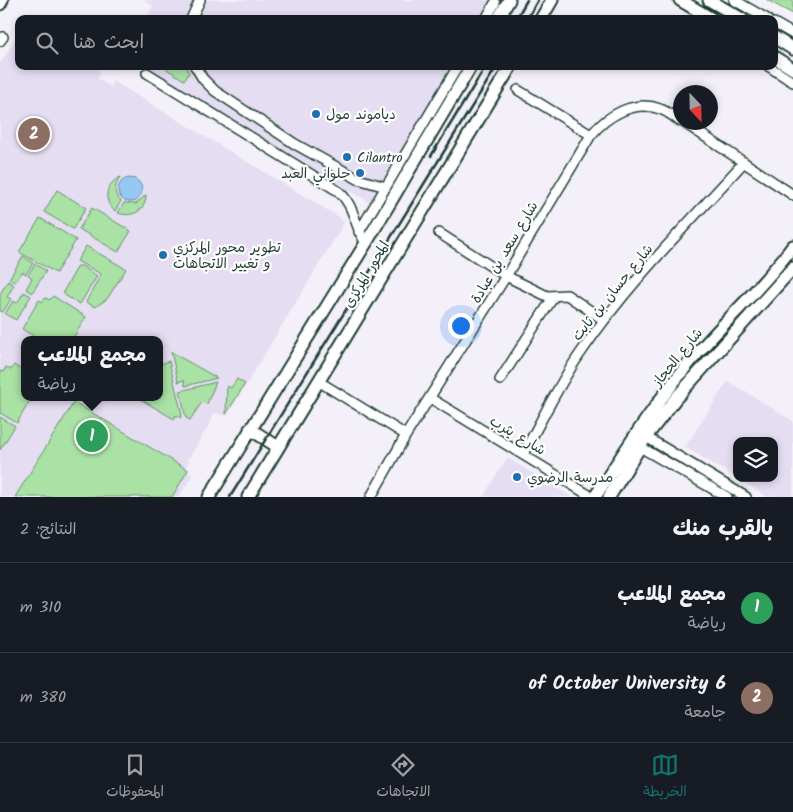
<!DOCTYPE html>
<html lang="ar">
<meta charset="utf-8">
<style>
:root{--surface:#171b24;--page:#20242c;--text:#f1f3f6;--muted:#9ea1a6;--line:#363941;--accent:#0f766e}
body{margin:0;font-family:Kalam,"Playpen Sans Arabic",sans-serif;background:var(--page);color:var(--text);direction:rtl}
.controls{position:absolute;right:15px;bottom:15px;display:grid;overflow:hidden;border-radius:10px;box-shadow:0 2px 8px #0003}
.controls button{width:45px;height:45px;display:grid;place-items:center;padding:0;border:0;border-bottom:1px solid var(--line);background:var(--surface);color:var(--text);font:25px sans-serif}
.compass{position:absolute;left:673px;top:85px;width:45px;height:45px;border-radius:50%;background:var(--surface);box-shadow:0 2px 8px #0003;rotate:158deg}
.you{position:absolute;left:460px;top:325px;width:18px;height:18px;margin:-12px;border:4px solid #fff;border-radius:50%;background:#1a73e8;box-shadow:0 0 0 8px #1a73e833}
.badge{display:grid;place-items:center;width:32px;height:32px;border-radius:50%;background:var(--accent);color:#fff;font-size:16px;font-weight:700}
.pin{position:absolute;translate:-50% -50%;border:2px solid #fff;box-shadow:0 1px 5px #0006}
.popup{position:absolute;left:21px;top:336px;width:142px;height:65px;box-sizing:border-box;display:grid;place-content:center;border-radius:10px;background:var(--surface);filter:drop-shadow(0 1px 4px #0005);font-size:16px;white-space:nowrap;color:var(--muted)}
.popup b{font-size:19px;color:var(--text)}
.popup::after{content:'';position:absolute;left:50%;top:100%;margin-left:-10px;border:10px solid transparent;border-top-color:var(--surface)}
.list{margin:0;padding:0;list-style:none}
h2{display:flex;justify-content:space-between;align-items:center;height:65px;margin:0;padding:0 20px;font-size:21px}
h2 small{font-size:16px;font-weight:400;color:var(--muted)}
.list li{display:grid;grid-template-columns:32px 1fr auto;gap:15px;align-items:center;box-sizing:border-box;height:90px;padding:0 20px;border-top:1px solid var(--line)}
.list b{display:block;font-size:19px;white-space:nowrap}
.list p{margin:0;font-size:16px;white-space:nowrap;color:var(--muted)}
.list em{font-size:16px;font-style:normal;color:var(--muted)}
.icon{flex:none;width:28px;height:28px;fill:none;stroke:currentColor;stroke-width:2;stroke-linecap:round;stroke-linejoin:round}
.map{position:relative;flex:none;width:793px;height:497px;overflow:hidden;direction:ltr}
.search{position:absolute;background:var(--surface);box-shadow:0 2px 8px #0003;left:15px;right:15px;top:15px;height:55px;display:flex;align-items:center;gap:12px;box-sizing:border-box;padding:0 18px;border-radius:10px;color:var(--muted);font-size:19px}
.sheet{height:245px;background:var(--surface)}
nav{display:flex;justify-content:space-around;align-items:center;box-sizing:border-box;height:70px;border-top:1px solid var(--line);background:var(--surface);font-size:14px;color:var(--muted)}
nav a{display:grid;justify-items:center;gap:2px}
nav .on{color:var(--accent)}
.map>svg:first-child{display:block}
.built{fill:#e5ddf2;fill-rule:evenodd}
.green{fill:#aae2a5;stroke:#64906c}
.water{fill:#97c8f3;stroke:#6790a7}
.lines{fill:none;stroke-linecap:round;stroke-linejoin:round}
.street-casing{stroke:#1f3d34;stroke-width:12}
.secondary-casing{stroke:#1f3d34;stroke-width:15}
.street{stroke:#fff;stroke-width:9}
.secondary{stroke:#fff;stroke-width:11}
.rail{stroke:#1f3d34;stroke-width:2.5}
.poi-dot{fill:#1f6fb2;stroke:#fff;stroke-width:2}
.labels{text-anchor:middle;stroke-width:4.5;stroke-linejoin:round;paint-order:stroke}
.poi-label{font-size:14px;fill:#1f3d34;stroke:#fff;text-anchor:start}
.street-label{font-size:14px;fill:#1f3d34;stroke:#fff}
</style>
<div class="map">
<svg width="793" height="497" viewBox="0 0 793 497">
<rect width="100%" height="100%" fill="#f3f0f9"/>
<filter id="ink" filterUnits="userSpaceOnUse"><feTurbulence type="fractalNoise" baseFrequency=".02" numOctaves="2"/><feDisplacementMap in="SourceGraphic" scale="10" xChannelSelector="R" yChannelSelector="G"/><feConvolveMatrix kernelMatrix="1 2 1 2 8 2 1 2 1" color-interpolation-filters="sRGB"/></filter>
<g filter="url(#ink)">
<path class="built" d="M 144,0 L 495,0 L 484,19 L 145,19 L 153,6 Z
M 19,33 L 19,66 L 91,66 L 101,72 L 97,78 L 106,84 L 111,87 L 113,81 L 339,217 L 344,223 L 227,416 L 214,413 L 211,417 L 213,418 L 191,455 L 186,460 L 189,462 L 186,466 L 190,469 L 188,472 L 193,475 L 179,497 L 0,497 L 0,64 ZM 24,340 L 160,340 L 160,397 L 24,397 Z
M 145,66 L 456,66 L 374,205 Z
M 728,381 L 793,421 L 793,497 L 767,497 L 738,478 L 774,478 L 774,441 L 737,441 L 737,478 L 685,447 Z
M 507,458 L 572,497 L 483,497 Z"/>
<path class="green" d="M 767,0 L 793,0 L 793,14 Z
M 162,66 L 186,66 L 189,73 L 184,80 Z
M 121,177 C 114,185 113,194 121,201 L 115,211 C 102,201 105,183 121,177 Z
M 57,190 L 86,208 L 73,229 L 44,212 Z
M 146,195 C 146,211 132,218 118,213 L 124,203 L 136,204 Z
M 92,208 L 131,231 L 118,252 L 79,229 Z
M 40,218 L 76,240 L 56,273 L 19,252 Z
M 86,246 L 126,269 L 107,299 L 95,307 L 86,302 L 101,274 L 77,261 Z
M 23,256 L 33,263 L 26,274 L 22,272 L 15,282 L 9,279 Z
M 35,264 L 46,271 L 32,293 L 26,289 L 32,278 L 28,275 Z
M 78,266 L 82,266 L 97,276 L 80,304 L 66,296 L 63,292 Z
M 8,281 L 14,285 L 7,297 L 11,299 L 3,312 L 0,311 L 0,294 Z
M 24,292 L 31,296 L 16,320 L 5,314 L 13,301 L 17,303 Z
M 53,296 L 86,317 L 72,340 L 40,340 L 22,329 L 39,300 L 43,302 L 45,298 L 50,300 Z
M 171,352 L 217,378 L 185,386 L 184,380 L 178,382 Z
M 169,361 L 182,415 L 180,418 L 176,415 L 174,419 L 137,397 L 160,397 L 160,364 Z
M 14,365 L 24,372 L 24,397 L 32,397 L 17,423 L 0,413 L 0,371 L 3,372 L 6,367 L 11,370 Z
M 237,379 L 245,384 L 226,414 L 227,386 L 231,388 Z
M 216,382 L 207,404 L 202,402 L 190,420 L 186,418 L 180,391 Z
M 74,402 L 188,470 L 172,497 L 15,497 Z
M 0,417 L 15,426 L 0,450 Z"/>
<path class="water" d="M118 190a12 12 0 1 1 24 0a12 12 0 1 1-24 0Z"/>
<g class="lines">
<g class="street-casing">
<path id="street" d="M 734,0 L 767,19
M 191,19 L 200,0
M 486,19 L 495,3
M 774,23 L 793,34
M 0,41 L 3,37
M 195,66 L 203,79 L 215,91 L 295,144 L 358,179 L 386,187
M 768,66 L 793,82
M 147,73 L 338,191 C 355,205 354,226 366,243
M 518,90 L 591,135
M 683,122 L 793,195
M 359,232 L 458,66
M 439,233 L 506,276 L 547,296 L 567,295 L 604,320
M 500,380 L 554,296
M 318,381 L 406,435
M 430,398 L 592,497
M 641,434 L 746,497
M 635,444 L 727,497
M 523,454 C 542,420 559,383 582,351 C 628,283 688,224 744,162
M 371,497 L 406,435 L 506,276 L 591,135 C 607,116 634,99 660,109 C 667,111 674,117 680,121"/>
</g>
<g class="secondary-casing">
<path id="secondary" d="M 680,0 L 712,19
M 709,0 L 742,19
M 0,4 L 2,0
M 498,19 L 509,0
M 541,19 L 552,0
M 774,37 L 793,49
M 774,57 L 793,69
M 250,429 L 278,447
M 209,497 L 366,243 L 471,66
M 248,497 L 511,66
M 595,497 C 628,446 661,394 702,348 C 732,314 766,283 793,246
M 609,497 L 646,437 L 676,398 L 793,268"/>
</g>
<use href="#street" class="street"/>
<use href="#secondary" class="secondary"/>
<path class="rail" d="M 516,19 L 527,0
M 527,19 L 538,0
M 431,156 L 486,66
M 230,497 L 497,66"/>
</g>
</g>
<g class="poi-dot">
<circle cx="316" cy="114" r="5"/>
<circle cx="347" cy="157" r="5"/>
<circle cx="360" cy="173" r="5"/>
<circle cx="163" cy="255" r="5"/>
<circle cx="517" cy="477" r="5"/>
</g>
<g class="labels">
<g class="poi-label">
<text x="326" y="119">دياموند مول</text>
<text x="357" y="162">Cilantro</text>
<text x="350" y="178" text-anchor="end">حلواني العبد</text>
<text x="173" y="252">تطوير محور المركزي<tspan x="173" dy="16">و تغيير الاتجاهات</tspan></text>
<text x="527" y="482">مدرسة الرضوي</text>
</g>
<g class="street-label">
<text transform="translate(504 252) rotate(-59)" y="5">شارع سعد بن عبادة</text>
<text transform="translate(366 274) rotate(-59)" y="5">المحور المركزى</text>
<text transform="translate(612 292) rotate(-51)" y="5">شارع حسان بن ثابت</text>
<text transform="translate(677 357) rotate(-51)" y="5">شارع الحجاز</text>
<text transform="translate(518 435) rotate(31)" y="5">شارع يثرب</text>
</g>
</g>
</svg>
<div class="controls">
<button><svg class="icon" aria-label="layers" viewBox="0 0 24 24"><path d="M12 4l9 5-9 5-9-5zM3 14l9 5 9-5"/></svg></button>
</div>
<svg class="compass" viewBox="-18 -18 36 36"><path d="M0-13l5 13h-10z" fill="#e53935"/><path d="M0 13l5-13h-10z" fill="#9ea1a6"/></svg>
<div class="you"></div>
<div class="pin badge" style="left:92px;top:436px;background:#2e9e5b">1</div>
<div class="popup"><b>مجمع الملاعب</b>رياضة</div>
<div class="pin badge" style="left:34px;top:134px;background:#8d6e63">2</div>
<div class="search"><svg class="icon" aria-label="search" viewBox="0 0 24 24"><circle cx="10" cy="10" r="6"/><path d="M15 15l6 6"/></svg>ابحث هنا</div>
</div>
<section class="sheet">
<h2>بالقرب منك<small>النتائج: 2</small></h2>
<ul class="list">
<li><span class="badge" style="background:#2e9e5b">1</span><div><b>مجمع الملاعب</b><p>رياضة</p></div><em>310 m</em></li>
<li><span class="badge" style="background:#8d6e63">2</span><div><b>6 of October University</b><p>جامعة</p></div><em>380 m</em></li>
</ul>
</section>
<nav>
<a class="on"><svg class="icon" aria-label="map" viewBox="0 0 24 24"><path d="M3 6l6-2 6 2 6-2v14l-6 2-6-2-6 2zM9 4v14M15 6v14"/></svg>الخريطة</a>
<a><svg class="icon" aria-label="directions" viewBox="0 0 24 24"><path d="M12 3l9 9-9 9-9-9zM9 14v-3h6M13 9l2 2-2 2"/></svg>الاتجاهات</a>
<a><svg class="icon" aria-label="saved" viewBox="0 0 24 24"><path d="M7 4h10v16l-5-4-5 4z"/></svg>المحفوظات</a>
</nav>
